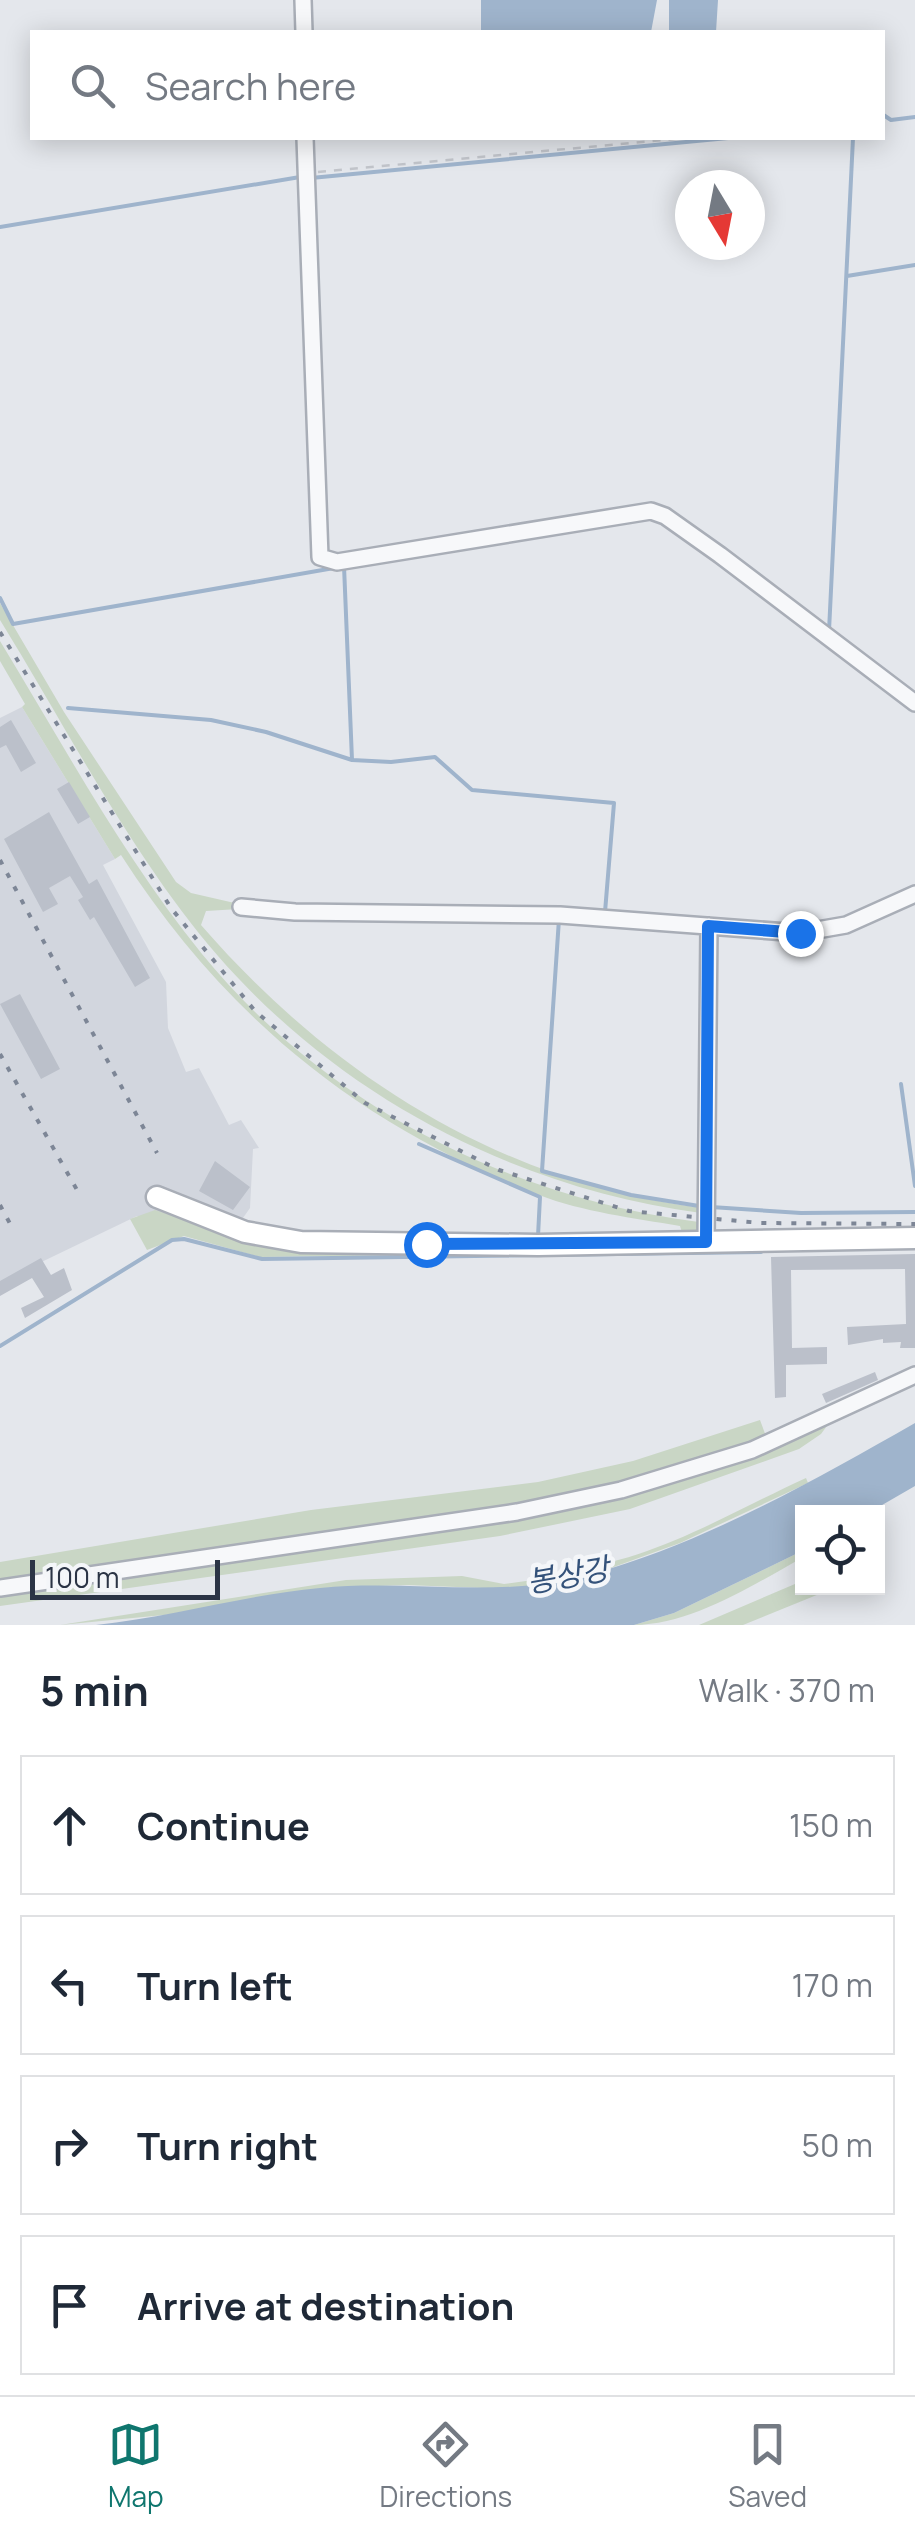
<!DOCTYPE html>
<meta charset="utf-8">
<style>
:root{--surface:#fff;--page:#f2f2f3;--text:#1f2937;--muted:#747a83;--line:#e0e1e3;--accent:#0f766e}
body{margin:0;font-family:Manrope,"Noto Sans KR",sans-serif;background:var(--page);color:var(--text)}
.controls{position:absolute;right:30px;bottom:30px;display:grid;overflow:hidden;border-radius:0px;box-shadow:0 5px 25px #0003}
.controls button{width:90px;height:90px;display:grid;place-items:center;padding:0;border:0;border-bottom:2px solid var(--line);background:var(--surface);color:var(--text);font:50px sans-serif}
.compass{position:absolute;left:675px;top:170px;width:90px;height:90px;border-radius:50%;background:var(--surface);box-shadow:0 5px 25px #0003;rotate:170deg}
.scale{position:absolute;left:30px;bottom:25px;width:190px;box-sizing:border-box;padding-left:10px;border:5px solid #2b3445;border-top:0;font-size:28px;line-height:35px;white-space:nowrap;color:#2b3445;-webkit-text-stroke:8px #f4f6f9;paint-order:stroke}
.stop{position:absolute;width:30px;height:30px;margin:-22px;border:8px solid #1a73e8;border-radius:50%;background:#fff}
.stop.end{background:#1a73e8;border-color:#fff;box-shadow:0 2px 10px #0008}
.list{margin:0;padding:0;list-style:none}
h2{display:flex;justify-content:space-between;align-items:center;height:130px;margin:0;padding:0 40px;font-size:42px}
h2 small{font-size:32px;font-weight:400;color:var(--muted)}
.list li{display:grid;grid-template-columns:65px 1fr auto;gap:30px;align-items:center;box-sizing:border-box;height:140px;margin:0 20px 20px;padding:0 20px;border:2px solid var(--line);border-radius:0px}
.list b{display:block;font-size:38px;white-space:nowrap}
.list em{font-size:32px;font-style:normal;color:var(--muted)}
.icon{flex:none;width:55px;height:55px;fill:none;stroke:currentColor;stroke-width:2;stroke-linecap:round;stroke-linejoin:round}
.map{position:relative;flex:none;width:915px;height:1625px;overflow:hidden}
.search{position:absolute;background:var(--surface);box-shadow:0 5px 25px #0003;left:30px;right:30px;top:30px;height:110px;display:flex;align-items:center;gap:25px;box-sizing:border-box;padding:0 35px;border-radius:0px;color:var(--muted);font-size:38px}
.sheet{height:770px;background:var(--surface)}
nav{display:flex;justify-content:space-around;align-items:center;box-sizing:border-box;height:140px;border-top:2px solid var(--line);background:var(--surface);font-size:28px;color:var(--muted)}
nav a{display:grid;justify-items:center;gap:5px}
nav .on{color:var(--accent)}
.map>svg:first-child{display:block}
.built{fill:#d2d6de}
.green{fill:#c9d6c5}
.water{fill:#9fb4cc}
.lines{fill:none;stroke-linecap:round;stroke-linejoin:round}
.stream{stroke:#9fb4cc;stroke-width:4}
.building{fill:#bbc0ca}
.street-casing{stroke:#a9aeb7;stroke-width:20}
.secondary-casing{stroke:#a9aeb7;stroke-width:25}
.path{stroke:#c2c5cb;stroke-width:2.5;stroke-dasharray:8 8;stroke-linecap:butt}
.street{stroke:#f7f8fa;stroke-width:15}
.secondary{stroke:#fff;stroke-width:20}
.rail{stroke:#7d8696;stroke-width:4;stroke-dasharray:5 10;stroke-linecap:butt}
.route{stroke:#1a73e8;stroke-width:12}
.labels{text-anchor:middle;stroke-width:9;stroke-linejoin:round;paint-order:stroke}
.water-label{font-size:30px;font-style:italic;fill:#34527a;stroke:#f4f6f9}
</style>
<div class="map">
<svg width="915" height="1625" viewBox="0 0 915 1625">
<rect width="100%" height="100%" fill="#e4e7ec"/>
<path class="built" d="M 22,707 L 115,859 L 103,865 L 166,982 L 168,1028 L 186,1072 L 199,1068 L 229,1125 L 241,1120 L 259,1148 L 253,1149 L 250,1208 L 231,1235 L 137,1216 L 0,1282 L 0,718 Z"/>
<path class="green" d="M 0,603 L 64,712 L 176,882 L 191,893 L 239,904 L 239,909 L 206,911 L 201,925 C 333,1077 502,1183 702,1208 L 701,1213 C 515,1188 341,1097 218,956 C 133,858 68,730 0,620 Z
M 0,641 C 64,746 124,858 202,954 C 325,1105 508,1197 699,1222 L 694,1235 L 683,1236 L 680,1226 C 634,1218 583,1212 539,1195 C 359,1125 226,1018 121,855 L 115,859 L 22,707 L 25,704 L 0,661 Z
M 155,1210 L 231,1235 L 766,1251 L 260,1257 L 184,1236 L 147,1250 L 130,1219 Z
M 832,1419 L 821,1434 L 799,1449 L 630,1509 L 500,1536 L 0,1606 L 0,1592 L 518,1516 Z
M 760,1420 L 767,1439 L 579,1497 L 0,1585 L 0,1562 L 311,1510 L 538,1482 L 633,1461 Z
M 806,1478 L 808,1483 L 680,1543 L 589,1576 L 543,1585 L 506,1589 L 407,1585 L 324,1588 L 185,1613 L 60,1625 L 346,1580 L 462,1576 L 504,1584 L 562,1576 L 562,1570 C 648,1564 729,1513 806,1478 Z
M 802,1551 L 802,1558 C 753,1585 691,1625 634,1625 L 674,1613 Z
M 802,1581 L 802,1588 L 834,1588 L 743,1625 L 699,1625 Z"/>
<path class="water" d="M 481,0 L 657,0 L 651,32 L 481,32 Z
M 669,0 L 718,0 L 716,32 L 669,32 Z
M 915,1423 L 915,1486 L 870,1512 L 802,1512 L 802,1551 L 674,1613 L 634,1625 L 96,1625 C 171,1617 245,1595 320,1588 C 411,1579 503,1600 592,1574 C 706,1542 813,1481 915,1423 Z"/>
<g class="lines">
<path class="stream" d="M 882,114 L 891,120 L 915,117
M 311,178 L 728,138
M 0,227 L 300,177
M 847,276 L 915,265
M 344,566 L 352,760
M 0,598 L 13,624 L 334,568
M 829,631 L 853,138
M 68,708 L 211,720 L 266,732 L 352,760 L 391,762 L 435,757 L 472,790 L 614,803 L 605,912 L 609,912
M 559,919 L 542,1171 L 631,1195 L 699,1206
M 901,1084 L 915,1186
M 419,1144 L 540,1197 L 538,1236
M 711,1207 L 801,1213 L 915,1212
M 0,1346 L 172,1240 L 184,1239 L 262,1259 L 761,1252"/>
</g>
<path class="building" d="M 11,720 L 36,763 L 21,772 L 6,745 L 0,748 L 0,727 Z
M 69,782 L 90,817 L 78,824 L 57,789 Z
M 49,812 L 89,884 L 97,879 L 150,978 L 135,987 L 94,917 L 90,920 L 78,900 L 83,897 L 70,876 L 49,888 L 58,904 L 43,912 L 4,839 Z
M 20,994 L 60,1069 L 41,1079 L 0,1004 Z
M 215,1161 L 250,1187 L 233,1210 L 199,1191 Z
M 915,1254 L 915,1348 L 900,1348 L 901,1342 L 883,1343 L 883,1339 L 848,1345 L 847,1327 L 906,1324 L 905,1269 L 791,1270 L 792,1348 L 827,1347 L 827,1364 L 786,1365 L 786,1397 L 775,1398 L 771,1257 Z
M 41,1258 L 51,1275 L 64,1268 L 72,1290 L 25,1318 L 21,1308 L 44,1297 L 32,1278 L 0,1296 L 0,1281 Z
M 875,1372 L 878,1380 L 826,1403 L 822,1394 Z"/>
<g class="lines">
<g class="street-casing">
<path id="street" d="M 303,0 L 304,32
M 305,138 L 320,557 L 337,562 L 651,511 L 665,516 L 720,555 L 915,703
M 241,907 L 295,912 L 560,915 L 800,933 L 846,925 L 915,894
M 706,1242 L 709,926
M 0,1588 L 517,1512 L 621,1490 L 752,1450 L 915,1375"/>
</g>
<g class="secondary-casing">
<path id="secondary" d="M 157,1197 L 245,1232 L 301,1242 L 538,1245 L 915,1238"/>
</g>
<path class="path" d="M 318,172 L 685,138"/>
<use href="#street" class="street"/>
<use href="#secondary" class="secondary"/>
<path class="rail" d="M 0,632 L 171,908 L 255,1011 L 365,1103 L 499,1170 L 629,1211 L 761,1223 L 915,1224
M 0,860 L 157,1153
M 0,1054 L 81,1197
M 0,1205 L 14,1231"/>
</g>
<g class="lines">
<path class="route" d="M 426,1244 L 706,1242 L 708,926 L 800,933"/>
</g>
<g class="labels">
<g class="water-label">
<text transform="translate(568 1576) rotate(-10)" y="10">봉상강</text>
</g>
</g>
</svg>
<div class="controls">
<button><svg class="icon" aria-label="locate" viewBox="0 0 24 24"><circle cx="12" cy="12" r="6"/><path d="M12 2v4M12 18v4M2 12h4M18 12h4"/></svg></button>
</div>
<svg class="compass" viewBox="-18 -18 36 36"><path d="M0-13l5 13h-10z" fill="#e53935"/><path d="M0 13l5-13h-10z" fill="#747a83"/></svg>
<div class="scale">100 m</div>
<div class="stop" style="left:426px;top:1244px"></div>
<div class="stop end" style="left:800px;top:933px"></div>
<div class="search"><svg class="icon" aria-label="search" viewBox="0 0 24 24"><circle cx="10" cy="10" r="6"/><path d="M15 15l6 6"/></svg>Search here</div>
</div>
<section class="sheet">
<h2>5 min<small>Walk · 370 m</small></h2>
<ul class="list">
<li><svg class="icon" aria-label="ahead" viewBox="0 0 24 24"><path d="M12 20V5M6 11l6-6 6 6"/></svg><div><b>Continue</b></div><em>150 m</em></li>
<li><svg class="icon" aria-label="left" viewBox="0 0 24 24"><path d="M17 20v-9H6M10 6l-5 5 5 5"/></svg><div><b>Turn left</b></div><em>170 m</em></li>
<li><svg class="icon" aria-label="right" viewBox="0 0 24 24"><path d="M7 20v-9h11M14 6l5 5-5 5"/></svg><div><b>Turn right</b></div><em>50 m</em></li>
<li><svg class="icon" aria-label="arrive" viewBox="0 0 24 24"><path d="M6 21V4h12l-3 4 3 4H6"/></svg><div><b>Arrive at destination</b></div></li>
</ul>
</section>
<nav>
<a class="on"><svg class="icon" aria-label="map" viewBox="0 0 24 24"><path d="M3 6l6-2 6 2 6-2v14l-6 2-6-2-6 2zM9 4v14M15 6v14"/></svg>Map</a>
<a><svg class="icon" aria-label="directions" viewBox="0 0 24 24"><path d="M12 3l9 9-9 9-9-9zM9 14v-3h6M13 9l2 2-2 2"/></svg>Directions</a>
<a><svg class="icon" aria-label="saved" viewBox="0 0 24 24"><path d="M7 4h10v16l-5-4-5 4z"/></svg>Saved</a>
</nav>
